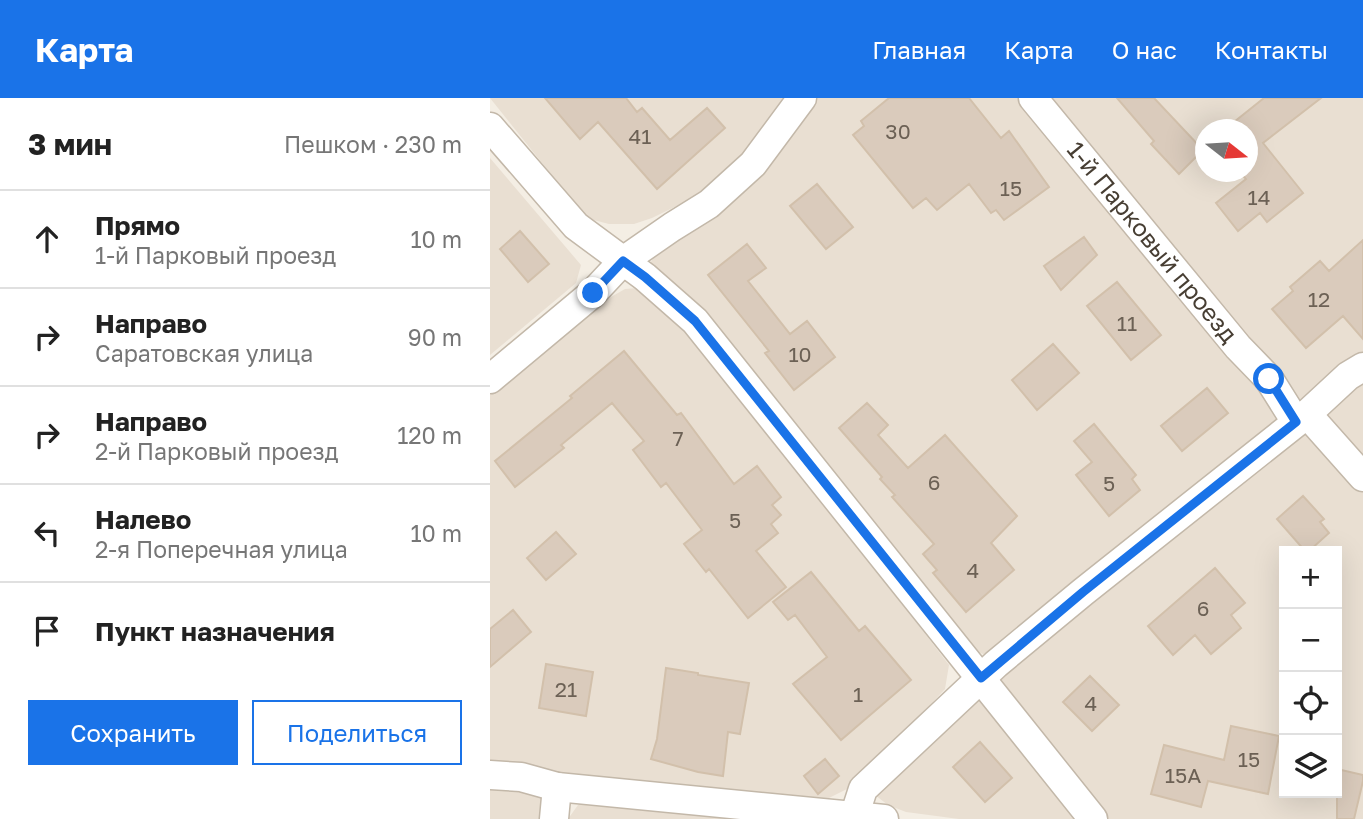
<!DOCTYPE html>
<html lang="ru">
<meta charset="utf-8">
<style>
:root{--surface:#fff;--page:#f2f2f2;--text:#222;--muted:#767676;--line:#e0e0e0;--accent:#1a73e8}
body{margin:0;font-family:"Golos Text",sans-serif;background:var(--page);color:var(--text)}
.controls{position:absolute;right:21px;bottom:21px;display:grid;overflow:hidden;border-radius:0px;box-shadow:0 7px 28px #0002}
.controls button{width:63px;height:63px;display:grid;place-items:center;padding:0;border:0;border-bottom:2px solid var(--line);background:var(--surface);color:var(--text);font:35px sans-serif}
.compass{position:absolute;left:705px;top:21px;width:63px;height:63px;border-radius:50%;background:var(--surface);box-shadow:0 7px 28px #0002;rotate:107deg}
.stop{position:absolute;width:21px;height:21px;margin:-16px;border:5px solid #1a73e8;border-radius:50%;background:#fff}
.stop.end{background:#1a73e8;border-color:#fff;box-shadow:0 2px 7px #0008}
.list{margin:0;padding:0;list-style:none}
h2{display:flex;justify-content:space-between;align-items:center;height:91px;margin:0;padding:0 28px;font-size:30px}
h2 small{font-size:23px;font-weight:400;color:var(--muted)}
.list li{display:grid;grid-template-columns:46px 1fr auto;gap:21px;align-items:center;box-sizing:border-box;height:98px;padding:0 28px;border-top:2px solid var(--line)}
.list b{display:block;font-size:26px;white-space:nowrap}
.list p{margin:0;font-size:23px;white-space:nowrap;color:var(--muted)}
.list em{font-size:23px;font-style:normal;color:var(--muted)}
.actions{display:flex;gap:14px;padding:21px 28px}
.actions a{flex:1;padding:16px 0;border:2px solid var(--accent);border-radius:0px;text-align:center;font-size:24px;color:var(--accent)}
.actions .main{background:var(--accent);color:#fff}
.icon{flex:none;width:38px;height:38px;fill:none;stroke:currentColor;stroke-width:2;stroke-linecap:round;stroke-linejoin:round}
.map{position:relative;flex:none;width:873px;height:721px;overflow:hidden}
header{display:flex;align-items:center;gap:42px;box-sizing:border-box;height:98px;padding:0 35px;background:var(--accent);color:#fff}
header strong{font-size:33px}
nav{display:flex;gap:38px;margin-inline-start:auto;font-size:24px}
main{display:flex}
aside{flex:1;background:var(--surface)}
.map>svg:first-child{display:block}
.residential{fill:#e9dfd2;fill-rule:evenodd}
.building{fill:#dacbbc;stroke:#d2c0ab;stroke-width:2}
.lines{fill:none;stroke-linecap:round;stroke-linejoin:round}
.minor-casing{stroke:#c3b8a9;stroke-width:31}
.minor{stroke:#fff;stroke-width:28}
.route{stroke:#1a73e8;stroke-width:9}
.labels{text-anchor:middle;stroke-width:5;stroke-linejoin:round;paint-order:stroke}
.number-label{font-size:21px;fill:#6c6155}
.street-label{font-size:24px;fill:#473e33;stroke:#fff}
</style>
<header>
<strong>Карта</strong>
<nav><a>Главная</a><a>Карта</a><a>О нас</a><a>Контакты</a></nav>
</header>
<main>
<aside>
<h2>3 мин<small>Пешком · 230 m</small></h2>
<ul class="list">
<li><svg class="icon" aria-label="ahead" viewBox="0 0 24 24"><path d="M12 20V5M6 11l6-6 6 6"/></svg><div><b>Прямо</b><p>1-й Парковый проезд</p></div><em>10 m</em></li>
<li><svg class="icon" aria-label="right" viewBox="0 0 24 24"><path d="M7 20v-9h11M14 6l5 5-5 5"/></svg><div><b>Направо</b><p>Саратовская улица</p></div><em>90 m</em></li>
<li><svg class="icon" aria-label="right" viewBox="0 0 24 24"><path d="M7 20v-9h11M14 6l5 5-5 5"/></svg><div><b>Направо</b><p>2-й Парковый проезд</p></div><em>120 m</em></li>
<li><svg class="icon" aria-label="left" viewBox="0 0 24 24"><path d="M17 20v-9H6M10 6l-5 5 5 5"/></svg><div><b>Налево</b><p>2-я Поперечная улица</p></div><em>10 m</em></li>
<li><svg class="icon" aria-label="arrive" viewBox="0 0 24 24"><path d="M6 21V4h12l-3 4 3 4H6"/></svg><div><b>Пункт назначения</b></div></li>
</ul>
<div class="actions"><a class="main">Сохранить</a><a>Поделиться</a></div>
</aside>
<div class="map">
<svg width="873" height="721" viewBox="0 0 873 721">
<rect width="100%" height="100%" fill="#f4eee4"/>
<path class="residential" d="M 0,0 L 298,0 L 253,61 L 211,96 L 162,120 L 144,126 L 119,126 L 96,120 Z
M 328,0 L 530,0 L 772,287 L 788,321 L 779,334 L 495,557 L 482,551 L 159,167 L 167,154 L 185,145 L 226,114 L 317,8 Z
M 562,0 L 873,0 L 873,258 L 816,302 L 805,300 L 792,272 L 756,238 L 612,68 ZM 716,32 L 758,32 L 758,74 L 716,74 Z
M 0,60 L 91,167 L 86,185 L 0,257 Z
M 147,190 L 199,228 L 459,567 L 455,591 L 363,688 L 339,700 L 314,704 L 94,680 L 21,665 L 0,664 L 0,297 L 121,199 L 135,191 Z
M 873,283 L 873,367 L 834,315 Z
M 822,336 L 873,392 L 873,721 L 613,721 L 508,585 L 509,573 L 806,338 ZM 794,453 L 847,453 L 847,695 L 794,695 Z
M 479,600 L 497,603 L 587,721 L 469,721 L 416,714 L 398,707 L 385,697 Z
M 0,688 L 51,696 L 59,721 L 0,721 Z
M 104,701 L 291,721 L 78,721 L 88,707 Z"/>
<path class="building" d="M 55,0 L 136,0 L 147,14 L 152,10 L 180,42 L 217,10 L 235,30 L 167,91 L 108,24 L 90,41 Z
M 399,0 L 479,0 L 511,40 L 519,33 L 559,89 L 514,122 L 506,112 L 501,115 L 479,86 L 447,112 L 436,100 L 423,110 L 363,37 L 374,28 L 371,23 Z
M 627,0 L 664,0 L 713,52 L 689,76 L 661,46 L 664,43 Z
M 774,0 L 831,0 L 773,45 L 813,95 L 777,124 L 770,115 L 748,133 L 726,105 L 756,81 L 750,74 L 758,74 L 758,32 L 734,32 Z
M 327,86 L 363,129 L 336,151 L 300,108 Z
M 30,133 L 59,166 L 38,184 L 10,151 Z
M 594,139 L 607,157 L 571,192 L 554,168 Z
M 873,142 L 873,241 L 853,218 L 816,250 L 782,211 L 803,193 L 800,189 L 830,163 L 839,173 Z
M 257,146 L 276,170 L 258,183 L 300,236 L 317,223 L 345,259 L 304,292 L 275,255 L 279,253 L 218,177 Z
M 627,184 L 671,237 L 641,262 L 597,208 Z
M 563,246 L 589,275 L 547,312 L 522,282 Z
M 134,253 L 187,317 L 191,315 L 244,386 L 267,368 L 291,399 L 282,407 L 291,417 L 281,426 L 288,435 L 266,453 L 296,489 L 258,520 L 219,471 L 216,474 L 194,446 L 212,432 L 176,385 L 171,389 L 143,352 L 154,343 L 122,305 L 71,347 L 74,350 L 25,389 L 5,363 L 82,300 L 80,298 Z
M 717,290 L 738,315 L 692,353 L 671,328 Z
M 377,305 L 398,327 L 388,337 L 418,370 L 455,337 L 527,418 L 501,445 L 524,472 L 476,514 L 443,475 L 447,472 L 433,456 L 444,446 L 402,399 L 405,397 L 390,381 L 392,379 L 349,330 Z
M 604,326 L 646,377 L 642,381 L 650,392 L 619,418 L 586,377 L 602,364 L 584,343 Z
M 813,398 L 834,421 L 830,424 L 839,435 L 819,453 L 815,453 L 787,421 Z
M 66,434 L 86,456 L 56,482 L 37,460 Z
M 725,470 L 755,505 L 741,517 L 751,530 L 721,556 L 705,537 L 683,557 L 658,528 Z
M 321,474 L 369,533 L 375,528 L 421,582 L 351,642 L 303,586 L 337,559 L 305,517 L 298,522 L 283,504 Z
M 23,512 L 41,534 L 0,569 L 0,531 Z
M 56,566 L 103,574 L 96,618 L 49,610 Z
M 176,570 L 208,575 L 208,577 L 259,585 L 250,636 L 238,634 L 233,678 L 208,674 L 161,661 L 167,641 Z
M 600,578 L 629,607 L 602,633 L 573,604 Z
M 741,628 L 789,638 L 778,696 L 718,683 L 711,709 L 661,696 L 674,647 L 734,662 Z
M 490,644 L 522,680 L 495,704 L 463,669 Z
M 335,661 L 349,678 L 328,696 L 314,678 Z
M 847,671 L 873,677 L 873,683 L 864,721 L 847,721 Z"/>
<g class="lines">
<g class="minor-casing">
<g id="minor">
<path id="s1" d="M 543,0 L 748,249 L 779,281 L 806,324"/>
<path d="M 0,29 L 86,128 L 155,179 L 205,223 L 603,721"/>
<path d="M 0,281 L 103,195 L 133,163 L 182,129 L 219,106 L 263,66 L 312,0"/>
<path d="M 817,316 L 873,379"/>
<path d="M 0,677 L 31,679 L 67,689 L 394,721"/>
<path d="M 364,719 L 373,691 L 506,566 L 593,494 L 817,316 L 858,278 L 873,269"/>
<path d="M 64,721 L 67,689"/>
</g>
</g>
<use href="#minor" class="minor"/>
</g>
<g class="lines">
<path class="route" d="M 103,195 L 133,163 L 155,179 L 205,223 L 491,580 L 593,494 L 806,324 L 779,281"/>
</g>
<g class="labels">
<g class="number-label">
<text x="408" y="41">30</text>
<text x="150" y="46">41</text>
<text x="521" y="98">15</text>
<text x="769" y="107">14</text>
<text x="829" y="209">12</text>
<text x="637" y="233">11</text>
<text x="310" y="264">10</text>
<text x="188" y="348">7</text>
<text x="444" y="392">6</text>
<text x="619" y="393">5</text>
<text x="245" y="430">5</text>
<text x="483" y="480">4</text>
<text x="713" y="518">6</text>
<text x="76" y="599">21</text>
<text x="368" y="604">1</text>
<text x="601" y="613">4</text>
<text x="759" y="669">15</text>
<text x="693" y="685">15А</text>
</g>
<g class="street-label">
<text dy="8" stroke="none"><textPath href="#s1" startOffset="187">1-й Парковый проезд</textPath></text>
</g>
</g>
</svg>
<div class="controls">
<button>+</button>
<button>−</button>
<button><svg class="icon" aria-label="locate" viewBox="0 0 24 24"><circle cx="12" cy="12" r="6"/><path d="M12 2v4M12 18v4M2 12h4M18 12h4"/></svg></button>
<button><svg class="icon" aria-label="layers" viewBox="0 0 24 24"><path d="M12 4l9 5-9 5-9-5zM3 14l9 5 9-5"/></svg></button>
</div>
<svg class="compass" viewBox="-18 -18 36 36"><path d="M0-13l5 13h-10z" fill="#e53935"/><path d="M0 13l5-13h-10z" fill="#767676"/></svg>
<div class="stop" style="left:779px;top:281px"></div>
<div class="stop end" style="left:103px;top:195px"></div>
</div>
</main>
